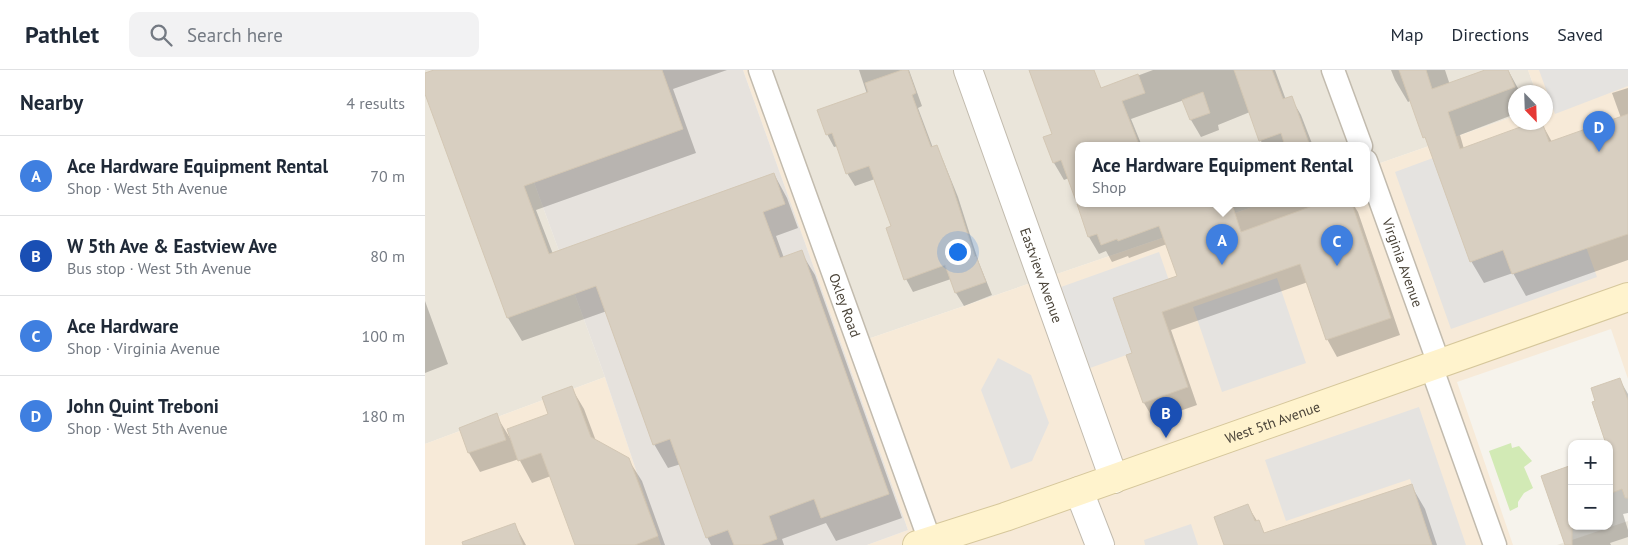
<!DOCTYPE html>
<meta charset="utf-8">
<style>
:root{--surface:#fff;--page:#f2f2f3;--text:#1f2937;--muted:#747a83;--line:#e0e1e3;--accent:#ea580c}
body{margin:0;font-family:"PT Sans",sans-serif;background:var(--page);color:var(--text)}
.controls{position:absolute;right:15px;bottom:15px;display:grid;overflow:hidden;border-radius:10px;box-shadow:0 1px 4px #0004}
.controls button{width:45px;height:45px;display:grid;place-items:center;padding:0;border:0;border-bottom:1px solid var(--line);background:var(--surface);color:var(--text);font:25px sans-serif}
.compass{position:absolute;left:1083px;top:15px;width:45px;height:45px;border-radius:50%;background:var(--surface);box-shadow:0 1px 4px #0004;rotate:157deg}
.you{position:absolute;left:532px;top:181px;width:18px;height:18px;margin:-12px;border:4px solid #fff;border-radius:50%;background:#1a73e8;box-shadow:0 0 0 8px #1a73e833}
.badge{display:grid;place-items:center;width:32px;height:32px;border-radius:50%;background:var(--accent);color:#fff;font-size:16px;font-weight:700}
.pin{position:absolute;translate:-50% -41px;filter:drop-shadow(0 1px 2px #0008)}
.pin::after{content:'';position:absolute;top:26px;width:18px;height:15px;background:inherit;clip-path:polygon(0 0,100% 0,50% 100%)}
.popup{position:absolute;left:650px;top:72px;width:295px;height:65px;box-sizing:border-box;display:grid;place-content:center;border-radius:10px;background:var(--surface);filter:drop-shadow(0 1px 4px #0005);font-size:16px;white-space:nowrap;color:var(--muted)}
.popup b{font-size:19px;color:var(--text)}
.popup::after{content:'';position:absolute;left:50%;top:100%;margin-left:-10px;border:10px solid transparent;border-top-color:var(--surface)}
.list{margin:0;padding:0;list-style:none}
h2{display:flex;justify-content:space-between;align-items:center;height:65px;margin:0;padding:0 20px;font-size:21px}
h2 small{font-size:16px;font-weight:400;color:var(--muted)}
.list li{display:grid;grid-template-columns:32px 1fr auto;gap:15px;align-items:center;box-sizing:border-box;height:80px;padding:0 20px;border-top:1px solid var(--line)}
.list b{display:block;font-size:19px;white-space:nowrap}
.list p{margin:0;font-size:16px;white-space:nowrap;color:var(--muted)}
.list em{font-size:16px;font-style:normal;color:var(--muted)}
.icon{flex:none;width:28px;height:28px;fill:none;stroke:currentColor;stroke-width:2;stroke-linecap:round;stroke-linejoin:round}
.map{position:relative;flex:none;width:1203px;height:475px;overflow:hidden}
header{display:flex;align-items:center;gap:30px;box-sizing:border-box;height:70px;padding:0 25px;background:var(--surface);border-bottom:1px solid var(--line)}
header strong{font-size:24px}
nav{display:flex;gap:28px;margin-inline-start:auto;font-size:18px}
.search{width:350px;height:45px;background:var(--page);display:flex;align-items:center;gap:12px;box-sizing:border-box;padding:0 18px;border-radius:10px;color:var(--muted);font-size:19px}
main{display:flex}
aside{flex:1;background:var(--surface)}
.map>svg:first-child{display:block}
.residential{fill:#eae5da}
.commercial{fill:#f7ead8}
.industrial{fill:#e6e2dd}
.green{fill:#d2eab5}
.parking{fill:#e5e3e0}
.shadow{fill:#0003}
.building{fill:#d8cfc1;stroke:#d3c7b4}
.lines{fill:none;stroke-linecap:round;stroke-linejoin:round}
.minor-casing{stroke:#c2bbae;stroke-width:25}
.tertiary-casing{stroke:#c2bbae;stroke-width:30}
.secondary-casing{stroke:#d6c79b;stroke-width:30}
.minor{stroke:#fff;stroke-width:22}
.tertiary{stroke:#fff;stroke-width:28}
.secondary{stroke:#fff3cd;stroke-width:28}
.labels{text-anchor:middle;stroke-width:4;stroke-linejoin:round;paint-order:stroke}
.street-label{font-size:14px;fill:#4b4439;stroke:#fff}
</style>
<header>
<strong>Pathlet</strong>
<div class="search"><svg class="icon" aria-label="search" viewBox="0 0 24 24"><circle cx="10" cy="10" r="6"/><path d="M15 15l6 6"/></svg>Search here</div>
<nav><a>Map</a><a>Directions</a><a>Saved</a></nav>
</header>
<main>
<aside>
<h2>Nearby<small>4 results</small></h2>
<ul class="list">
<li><span class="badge" style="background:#3f7fe0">A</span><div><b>Ace Hardware Equipment Rental</b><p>Shop · West 5th Avenue</p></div><em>70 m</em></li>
<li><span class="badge" style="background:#1a4fb4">B</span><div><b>W 5th Ave &amp; Eastview Ave</b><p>Bus stop · West 5th Avenue</p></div><em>80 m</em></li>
<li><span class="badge" style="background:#3f7fe0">C</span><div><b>Ace Hardware</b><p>Shop · Virginia Avenue</p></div><em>100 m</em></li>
<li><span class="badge" style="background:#3f7fe0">D</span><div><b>John Quint Treboni</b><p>Shop · West 5th Avenue</p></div><em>180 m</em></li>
</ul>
</aside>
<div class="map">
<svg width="1203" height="475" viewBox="0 0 1203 475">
<rect width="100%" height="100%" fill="#f6f3ec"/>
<path class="residential" d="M 0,0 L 68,0 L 180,307 L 0,374 Z
M 335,0 L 1103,0 L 1111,22 L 1090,22 L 1090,46 L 941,98 L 941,76 L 653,76 L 653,134 L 836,134 L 434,272 Z
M 1203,451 L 1203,475 L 1132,475 Z"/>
<path class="commercial" d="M 318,0 L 335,0 L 434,272 L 836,134 L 941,134 L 941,98 L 1090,46 L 1090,52 L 1120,52 L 1120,22 L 1111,22 L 1103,0 L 1203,0 L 1203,309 L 1186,259 L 1032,312 L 1088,475 L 442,475 L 483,460 Z
M 180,307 L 236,475 L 0,475 L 0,374 Z"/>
<path class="industrial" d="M 68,0 L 318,0 L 483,460 L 442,475 L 236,475 L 180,307 Z"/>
<path class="green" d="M 1086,373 L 1087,378 L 1094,376 L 1107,391 L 1099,397 L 1108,418 L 1099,423 L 1093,432 L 1093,437 L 1085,441 L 1064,381 Z"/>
<path class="parking" d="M 1114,0 L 1203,0 L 1203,16 L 1130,44 Z
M 1008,88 L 1045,191 L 1078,180 L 1087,204 L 1161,177 L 1172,207 L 1026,259 L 970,102 Z
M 734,182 L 747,219 L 721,217 L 688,228 L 707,283 L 665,298 L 636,217 Z
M 852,208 L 881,293 L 797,322 L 768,237 Z
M 573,288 L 606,305 L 624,353 L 607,391 L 586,399 L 556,320 Z
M 994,337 L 1041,475 L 1007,475 L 985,409 L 861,451 L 840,390 Z
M 766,454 L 773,475 L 720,475 L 719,470 Z"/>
<path class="shadow" d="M 13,0 L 302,0 L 248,19 L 271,83 L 111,140 L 128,184 L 349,104 L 362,128 L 373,158 L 351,166 L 359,188 L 376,182 L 390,205 L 477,448 L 411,471 L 401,453 L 357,469 L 359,475 L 286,475 L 282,467 L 256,394 L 243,398 L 229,374 L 182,241 L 97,271 L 83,248 L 0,20 L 0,5 Z
M 434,0 L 484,0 L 497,36 L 493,38 L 508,78 L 511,77 L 518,90 L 533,127 L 554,193 L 567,225 L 539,236 L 531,223 L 526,209 L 488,222 L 481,209 L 467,157 L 450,109 L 430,116 L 422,103 L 413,76 L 409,77 L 402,64 L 442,24 Z
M 604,0 L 664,0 L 677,19 L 728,0 L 850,0 L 861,30 L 866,28 L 876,45 L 888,76 L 838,76 L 825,42 L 793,55 L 794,60 L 776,67 L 766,50 L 759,30 L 706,49 L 717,76 L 653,76 L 653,134 L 709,134 L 712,139 L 727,134 L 928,134 L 933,142 L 975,265 L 912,287 L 902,269 L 883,212 L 746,260 L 772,335 L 729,350 L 719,333 L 703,286 L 709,283 L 753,207 L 742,174 L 704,188 L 703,186 L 687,192 L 681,181 L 674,184 L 664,167 L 644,108 L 639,110 L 629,93 L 620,67 L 628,64 Z
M 966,0 L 1020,0 L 1025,15 L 1064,0 L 1083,0 L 1095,22 L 1090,22 L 1090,44 L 1035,65 L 1039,79 L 1116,52 L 1127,72 L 1196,48 L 1187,23 L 1203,18 L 1203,190 L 1101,226 L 1088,203 L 1059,213 L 1046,191 L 1005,77 L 1000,67 L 987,30 L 983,32 L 970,10 Z
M 0,231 L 23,294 L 0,303 Z
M 1195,310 L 1203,324 L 1203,443 L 1198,444 L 1203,460 L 1203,467 L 1185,473 L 1186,475 L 1142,475 L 1147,456 L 1184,456 L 1184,384 Z
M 146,317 L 159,339 L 171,371 L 203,389 L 217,411 L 240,475 L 151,475 L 126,406 L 107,413 L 94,389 L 55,402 L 44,383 L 35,358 L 71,345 L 85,368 L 125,345 Z
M 986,415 L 1000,439 L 1012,475 L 800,475 L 823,436 L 840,464 Z
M 90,455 L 101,475 L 57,475 Z"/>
<path class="building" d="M 9,0 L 237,0 L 258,59 L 99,116 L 124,184 L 349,103 L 360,134 L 338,142 L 355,188 L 377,180 L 464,424 L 396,448 L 389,429 L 344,446 L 352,469 L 335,475 L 309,475 L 303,460 L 281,468 L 245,369 L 228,375 L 171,216 L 82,248 L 0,24 L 0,3 Z
M 477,0 L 483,0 L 491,23 L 487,25 L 506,77 L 512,75 L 526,112 L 550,187 L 551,186 L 561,212 L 530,223 L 520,195 L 479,210 L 461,158 L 466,156 L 444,96 L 421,104 L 407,63 L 401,65 L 392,40 L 443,22 L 440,13 Z
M 604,0 L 669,0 L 676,18 L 713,4 L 720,23 L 697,31 L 713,72 L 702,76 L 653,76 L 653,130 L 651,131 L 636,90 L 628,93 L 618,67 L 627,64 Z
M 809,0 L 847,0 L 858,29 L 867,26 L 885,76 L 860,76 L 856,63 L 834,71 Z
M 974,0 L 1001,0 L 1007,19 L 1060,0 L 1083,0 L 1090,17 L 1023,42 L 1035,79 L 1109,52 L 1117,52 L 1124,72 L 1203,44 L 1203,164 L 1087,204 L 1078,180 L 1045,192 L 1000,67 L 998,68 Z
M 778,22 L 785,43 L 765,50 L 757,30 Z
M 652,134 L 807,134 L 816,162 L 893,134 L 927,134 L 966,248 L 901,270 L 875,194 L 737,242 L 763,317 L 718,333 L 701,285 L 707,283 L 688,228 L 752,206 L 734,156 L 693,171 L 692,169 L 676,175 L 672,164 L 663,167 Z
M 1195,308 L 1203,330 L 1203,428 L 1200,428 L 1197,419 L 1184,424 L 1184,374 L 1181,374 L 1167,332 L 1170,331 L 1166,318 Z
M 147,316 L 166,367 L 204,388 L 233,466 L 210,475 L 150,475 L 116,383 L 93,391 L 82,359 L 123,344 L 117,327 Z
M 72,343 L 81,370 L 43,383 L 34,358 Z
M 1147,395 L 1147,475 L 1140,475 L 1116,406 Z
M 987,414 L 1007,475 L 799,475 L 789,447 L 823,434 L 830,451 L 834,450 L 839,463 Z
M 90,453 L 98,475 L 38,475 L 37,472 Z"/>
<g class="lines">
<g class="minor-casing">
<g id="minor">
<path id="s1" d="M 335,0 L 505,471"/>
<path d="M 908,0 L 936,76"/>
<path id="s2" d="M 941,91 L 1014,294"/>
<path d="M 1006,296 L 1070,475"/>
</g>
</g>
<g class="tertiary-casing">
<g id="tertiary">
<path id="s3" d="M 543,0 L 689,409"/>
<path d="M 654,421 L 675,475"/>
</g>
</g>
<g class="secondary-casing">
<g id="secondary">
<path id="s4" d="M 492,475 L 580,447 L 1203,227"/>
</g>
</g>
<use href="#minor" class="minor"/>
<use href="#tertiary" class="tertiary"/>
<use href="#secondary" class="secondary"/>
</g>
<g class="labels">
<g class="street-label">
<text dy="5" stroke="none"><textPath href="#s2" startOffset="108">Virginia Avenue</textPath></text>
<text dy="5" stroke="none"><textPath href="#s3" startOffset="218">Eastview Avenue</textPath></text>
<text dy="5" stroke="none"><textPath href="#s1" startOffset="250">Oxley Road</textPath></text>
<text dy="5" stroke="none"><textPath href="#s4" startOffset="376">West 5th Avenue</textPath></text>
</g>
</g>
</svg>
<div class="controls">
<button>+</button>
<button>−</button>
</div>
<svg class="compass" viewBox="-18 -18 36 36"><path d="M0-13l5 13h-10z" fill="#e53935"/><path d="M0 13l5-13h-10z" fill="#747a83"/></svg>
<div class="you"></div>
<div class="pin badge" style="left:797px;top:195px;background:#3f7fe0">A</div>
<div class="popup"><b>Ace Hardware Equipment Rental</b>Shop</div>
<div class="pin badge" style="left:741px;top:368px;background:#1a4fb4">B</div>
<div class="pin badge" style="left:912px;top:196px;background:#3f7fe0">C</div>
<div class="pin badge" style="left:1174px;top:82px;background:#3f7fe0">D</div>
</div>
</main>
